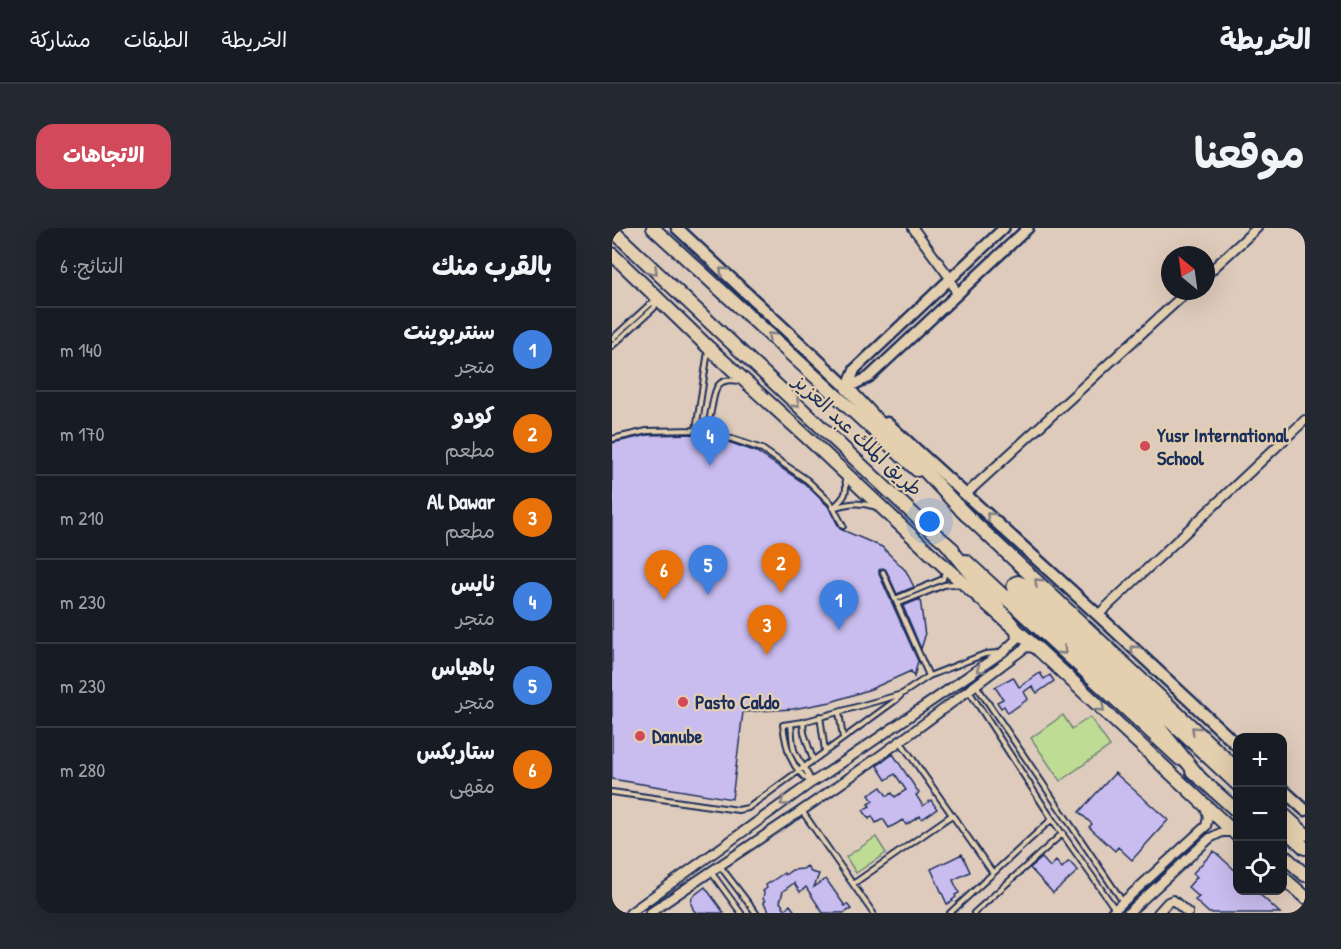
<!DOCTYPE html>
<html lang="ar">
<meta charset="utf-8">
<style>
:root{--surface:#171b24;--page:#242831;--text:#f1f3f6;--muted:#9ea1a6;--line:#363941;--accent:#d1495b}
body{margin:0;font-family:"Patrick Hand","Playpen Sans Arabic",sans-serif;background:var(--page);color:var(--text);direction:rtl}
.controls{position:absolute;right:18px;bottom:18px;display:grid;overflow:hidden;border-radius:12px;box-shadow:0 6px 24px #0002}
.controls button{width:54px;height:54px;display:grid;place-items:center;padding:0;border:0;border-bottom:2px solid var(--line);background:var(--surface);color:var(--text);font:30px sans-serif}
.compass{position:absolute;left:549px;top:18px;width:54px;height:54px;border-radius:50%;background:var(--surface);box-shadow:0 6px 24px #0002;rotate:331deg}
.you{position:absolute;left:318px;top:294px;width:21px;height:21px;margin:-15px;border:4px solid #fff;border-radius:50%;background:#1a73e8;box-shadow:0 0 0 9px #1a73e833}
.badge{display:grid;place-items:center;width:39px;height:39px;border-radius:50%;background:var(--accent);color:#fff;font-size:20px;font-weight:700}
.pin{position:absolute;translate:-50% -50px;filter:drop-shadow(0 2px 3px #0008)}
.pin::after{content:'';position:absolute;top:32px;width:21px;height:18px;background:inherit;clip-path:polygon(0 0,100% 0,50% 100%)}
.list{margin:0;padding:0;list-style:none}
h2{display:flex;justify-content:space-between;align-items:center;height:78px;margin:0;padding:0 24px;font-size:26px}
h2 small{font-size:20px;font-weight:400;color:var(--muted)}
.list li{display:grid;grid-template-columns:39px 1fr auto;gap:18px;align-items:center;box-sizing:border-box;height:84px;padding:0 24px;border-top:2px solid var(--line)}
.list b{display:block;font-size:22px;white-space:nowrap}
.list p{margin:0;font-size:20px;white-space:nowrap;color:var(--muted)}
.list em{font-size:20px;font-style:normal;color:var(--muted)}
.icon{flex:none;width:33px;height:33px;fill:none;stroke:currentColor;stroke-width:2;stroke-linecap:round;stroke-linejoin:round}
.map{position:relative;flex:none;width:693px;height:685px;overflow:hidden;direction:ltr;border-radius:18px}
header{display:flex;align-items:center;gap:36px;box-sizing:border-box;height:84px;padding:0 30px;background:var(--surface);border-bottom:2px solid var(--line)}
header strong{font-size:28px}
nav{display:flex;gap:33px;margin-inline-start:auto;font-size:21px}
.intro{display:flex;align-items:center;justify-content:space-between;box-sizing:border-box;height:144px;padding:0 36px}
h1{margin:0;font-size:42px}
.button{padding:15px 27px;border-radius:18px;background:var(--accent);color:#fff;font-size:21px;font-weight:700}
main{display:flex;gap:36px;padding:0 36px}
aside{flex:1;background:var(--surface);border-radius:18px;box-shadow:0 6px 24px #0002}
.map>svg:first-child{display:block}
.green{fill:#bfdc94;stroke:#6d8679;stroke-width:1.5}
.building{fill:#c9bcee;stroke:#1b2f5e;stroke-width:1.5}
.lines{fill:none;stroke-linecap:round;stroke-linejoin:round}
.service-casing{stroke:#1b2f5e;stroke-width:8}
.minor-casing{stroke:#1b2f5e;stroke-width:12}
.tertiary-casing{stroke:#1b2f5e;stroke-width:14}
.secondary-casing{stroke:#1b2f5e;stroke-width:15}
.primary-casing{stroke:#1b2f5e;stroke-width:16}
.trunk-casing{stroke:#1b2f5e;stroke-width:16}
.service{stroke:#e4cfae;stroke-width:4}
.minor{stroke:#e4cfae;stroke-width:8}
.tertiary{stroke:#e4cfae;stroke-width:9}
.secondary{stroke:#e4cfae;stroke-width:10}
.primary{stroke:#e4cfae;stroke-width:12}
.trunk{stroke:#e4cfae;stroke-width:12}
.oneway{stroke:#807f86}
.poi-dot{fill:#d1495b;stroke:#e4cfae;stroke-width:2}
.labels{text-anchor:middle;stroke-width:4.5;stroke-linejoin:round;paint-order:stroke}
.street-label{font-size:20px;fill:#1b2f5e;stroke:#e4cfae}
.poi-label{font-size:20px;font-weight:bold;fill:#1b2f5e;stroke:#e4cfae;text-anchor:start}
</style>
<header>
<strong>الخريطة</strong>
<nav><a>الخريطة</a><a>الطبقات</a><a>مشاركة</a></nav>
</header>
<div class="intro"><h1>موقعنا</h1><a class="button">الاتجاهات</a></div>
<main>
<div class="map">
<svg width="693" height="685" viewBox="0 0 693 685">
<rect width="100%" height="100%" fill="#dfcbbb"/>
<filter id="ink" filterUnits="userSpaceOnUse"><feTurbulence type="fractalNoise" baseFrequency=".0167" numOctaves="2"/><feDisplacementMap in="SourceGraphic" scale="12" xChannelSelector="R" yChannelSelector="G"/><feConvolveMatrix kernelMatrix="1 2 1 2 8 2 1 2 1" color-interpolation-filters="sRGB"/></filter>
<g filter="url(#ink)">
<path class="green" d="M 451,487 L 460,501 L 478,489 L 498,518 L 448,553 L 419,510 Z
M 264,609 L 274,625 L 244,645 L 234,629 Z"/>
<path class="building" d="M 84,206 L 102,209 L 145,224 L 192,255 L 216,278 L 228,301 L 270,319 L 294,343 L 302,359 L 285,366 L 274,342 L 271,340 L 267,342 L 267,346 L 306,433 L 302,449 L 299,443 L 259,461 L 219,474 L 181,481 L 131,484 L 120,571 L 0,551 L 0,215 L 36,207 Z
M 308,371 L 313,408 L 309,421 L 291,378 Z
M 428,445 L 432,451 L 438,447 L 442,453 L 425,465 L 420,458 L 412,464 L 416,471 L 396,485 L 392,478 L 389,480 L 385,474 L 391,471 L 383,459 L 401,449 L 407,459 Z
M 281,526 L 307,565 L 304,567 L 311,578 L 319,572 L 325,581 L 310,591 L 308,588 L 294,597 L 291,592 L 277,600 L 271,591 L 264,595 L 260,588 L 257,591 L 251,582 L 258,578 L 256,576 L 261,573 L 257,567 L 269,559 L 275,568 L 280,565 L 283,569 L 294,562 L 283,546 L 274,552 L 265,538 Z
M 503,545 L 556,592 L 520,632 L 506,619 L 503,623 L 477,599 L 480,596 L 467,584 Z
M 602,623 L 626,645 L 626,663 L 644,663 L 668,685 L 597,685 L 583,672 L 587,669 L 576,659 L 585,649 L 581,645 Z
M 350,626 L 358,644 L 341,652 L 347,665 L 343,667 L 344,669 L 340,672 L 341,673 L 335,676 L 319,641 Z
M 430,630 L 438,639 L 444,633 L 450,640 L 457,633 L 466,643 L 441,665 L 418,640 Z
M 195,638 L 199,644 L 207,646 L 202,659 L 214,651 L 233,678 L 235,676 L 239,681 L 232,685 L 211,685 L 194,659 L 188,664 L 182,655 L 171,663 L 168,674 L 173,681 L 178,677 L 184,685 L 158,685 L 151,674 L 153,673 L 151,671 L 152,664 L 151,663 L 155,660 L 154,657 L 172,645 L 173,647 L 180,642 L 191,641 Z
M 93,659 L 104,674 L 112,685 L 86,685 L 82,683 L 79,676 L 80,669 Z"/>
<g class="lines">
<g class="service-casing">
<path id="service" d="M 0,111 L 37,77 L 46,71
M 0,118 L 42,80 L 46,72
M 84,202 L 96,123
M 96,203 C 97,195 98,187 100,178 C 103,160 105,149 127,153
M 0,211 L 35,203 L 84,202 L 96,203 L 150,221 L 195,252 L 219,275 L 231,298
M 222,279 C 233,269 236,265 233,250
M 221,280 C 237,275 245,274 261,278
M 271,344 L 317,448
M 283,371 L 331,351 L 333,343
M 285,376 L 332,357 L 340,356 L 346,357
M 364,457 L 511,674
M 357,463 L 440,591 L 503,681
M 227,484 L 231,510
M 208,488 L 213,523
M 191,494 L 192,505 L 201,532
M 179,496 C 180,505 180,514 182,522 C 186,534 196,542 199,554
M 288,513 L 381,645
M 199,554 C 179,542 174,519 171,497 L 191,494 L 290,466 L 317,448 L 373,426 L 386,425
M 0,564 L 126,582 L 136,580 L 284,472 L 290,466
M 190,583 L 261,685
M 108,638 L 144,685
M 99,644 L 129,685
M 241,656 L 340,587
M 338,685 L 440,591
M 362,685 L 451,605"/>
</g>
<g class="minor-casing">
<path id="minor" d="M 301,0 L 338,50 L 345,67
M 594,47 L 645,0
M 354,266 L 576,63
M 486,387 L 693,192
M 18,685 L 199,555 L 215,545 L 391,424 L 404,412 L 403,401
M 38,685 C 88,650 139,617 189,583 C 266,531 340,475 414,419 L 423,420
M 499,685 L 594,598 L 596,589 L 593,579
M 516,685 L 598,610 L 610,604 L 621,604
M 546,685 L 556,674 L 561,672 L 576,685"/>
</g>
<g class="tertiary-casing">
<path id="tertiary" d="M 235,160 L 257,149 L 416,0
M 235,160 L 243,141 L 392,0"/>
</g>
<g class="secondary-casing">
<path id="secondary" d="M 65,0 L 241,165
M 275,195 L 486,387 L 626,518
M 670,561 L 693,582"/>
</g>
<g class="primary-casing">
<path id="primary" d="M 41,0 L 305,242
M 0,2 L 314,298 L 341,321
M 0,26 L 97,120 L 199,213 L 333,339 L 426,421 L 626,608
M 349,282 L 626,542
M 354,333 L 568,531
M 580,543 L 626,584
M 670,585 L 693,606
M 670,626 L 693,647
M 670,649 L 693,669"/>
</g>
<g class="trunk-casing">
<path id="trunk" d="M 235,160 L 355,288
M 334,315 L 403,400
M 588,550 L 542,493 L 402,363 L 401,359 L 403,355 L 406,354 L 411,356 L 626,557
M 670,599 L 693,620"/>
</g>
<use href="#service" class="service"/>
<use href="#minor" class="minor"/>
<use href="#tertiary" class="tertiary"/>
<use href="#secondary" class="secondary"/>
<use href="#primary" class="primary"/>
<use href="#trunk" class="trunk"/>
</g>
<defs><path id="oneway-chevron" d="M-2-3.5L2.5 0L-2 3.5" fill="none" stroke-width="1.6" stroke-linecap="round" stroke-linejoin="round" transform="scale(1.5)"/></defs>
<g class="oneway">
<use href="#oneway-chevron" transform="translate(42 43) rotate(43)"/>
<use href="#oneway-chevron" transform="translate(111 43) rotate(-137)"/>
<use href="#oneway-chevron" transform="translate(159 108) rotate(-137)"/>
<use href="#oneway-chevron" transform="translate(184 176) rotate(43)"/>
<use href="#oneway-chevron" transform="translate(378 288) rotate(-138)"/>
<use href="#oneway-chevron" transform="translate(426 354) rotate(-137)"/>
<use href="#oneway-chevron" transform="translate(522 421) rotate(-137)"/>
<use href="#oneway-chevron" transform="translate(451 423) rotate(43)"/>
<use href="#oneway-chevron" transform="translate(368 441) rotate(145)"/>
<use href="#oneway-chevron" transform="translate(489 480) rotate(43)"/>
<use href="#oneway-chevron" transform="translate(583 502) rotate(-137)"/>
<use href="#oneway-chevron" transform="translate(172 574) rotate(144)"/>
</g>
</g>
<g class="poi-dot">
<circle cx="533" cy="218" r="6"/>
<circle cx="71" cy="474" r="6"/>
<circle cx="28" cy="508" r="6"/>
</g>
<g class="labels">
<g class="street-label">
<text transform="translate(246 207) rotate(43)" y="7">طريق الملك عبد العزيز</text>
</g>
<g class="poi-label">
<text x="545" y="214">Yusr International<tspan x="545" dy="23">School</tspan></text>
<text x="83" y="481">Pasto Caldo</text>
<text x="40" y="515">Danube</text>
</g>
</g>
</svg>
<div class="controls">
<button>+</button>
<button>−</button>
<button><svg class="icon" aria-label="locate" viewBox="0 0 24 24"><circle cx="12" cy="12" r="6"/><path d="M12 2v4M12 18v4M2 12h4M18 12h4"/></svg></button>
</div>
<svg class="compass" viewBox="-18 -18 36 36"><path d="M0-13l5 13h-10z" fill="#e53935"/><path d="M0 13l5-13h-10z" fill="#9ea1a6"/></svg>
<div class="you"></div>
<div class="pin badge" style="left:227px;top:402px;background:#3f7fe0">1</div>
<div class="pin badge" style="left:169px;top:365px;background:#e8710a">2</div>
<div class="pin badge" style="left:155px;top:427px;background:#e8710a">3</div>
<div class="pin badge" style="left:98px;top:238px;background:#3f7fe0">4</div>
<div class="pin badge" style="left:96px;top:367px;background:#3f7fe0">5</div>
<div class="pin badge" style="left:52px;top:372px;background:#e8710a">6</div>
</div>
<aside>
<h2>بالقرب منك<small>النتائج: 6</small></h2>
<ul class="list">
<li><span class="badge" style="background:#3f7fe0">1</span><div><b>سنتربوينت</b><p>متجر</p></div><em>140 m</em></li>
<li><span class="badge" style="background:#e8710a">2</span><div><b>كودو</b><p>مطعم</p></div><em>170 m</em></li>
<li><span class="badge" style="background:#e8710a">3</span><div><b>Al Dawar</b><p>مطعم</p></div><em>210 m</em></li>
<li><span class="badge" style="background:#3f7fe0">4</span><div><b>نايس</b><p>متجر</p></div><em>230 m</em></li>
<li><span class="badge" style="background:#3f7fe0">5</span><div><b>باهياس</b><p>متجر</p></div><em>230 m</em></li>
<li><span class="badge" style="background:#e8710a">6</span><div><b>ستاربكس</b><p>مقهى</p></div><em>280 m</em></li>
</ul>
</aside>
</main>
